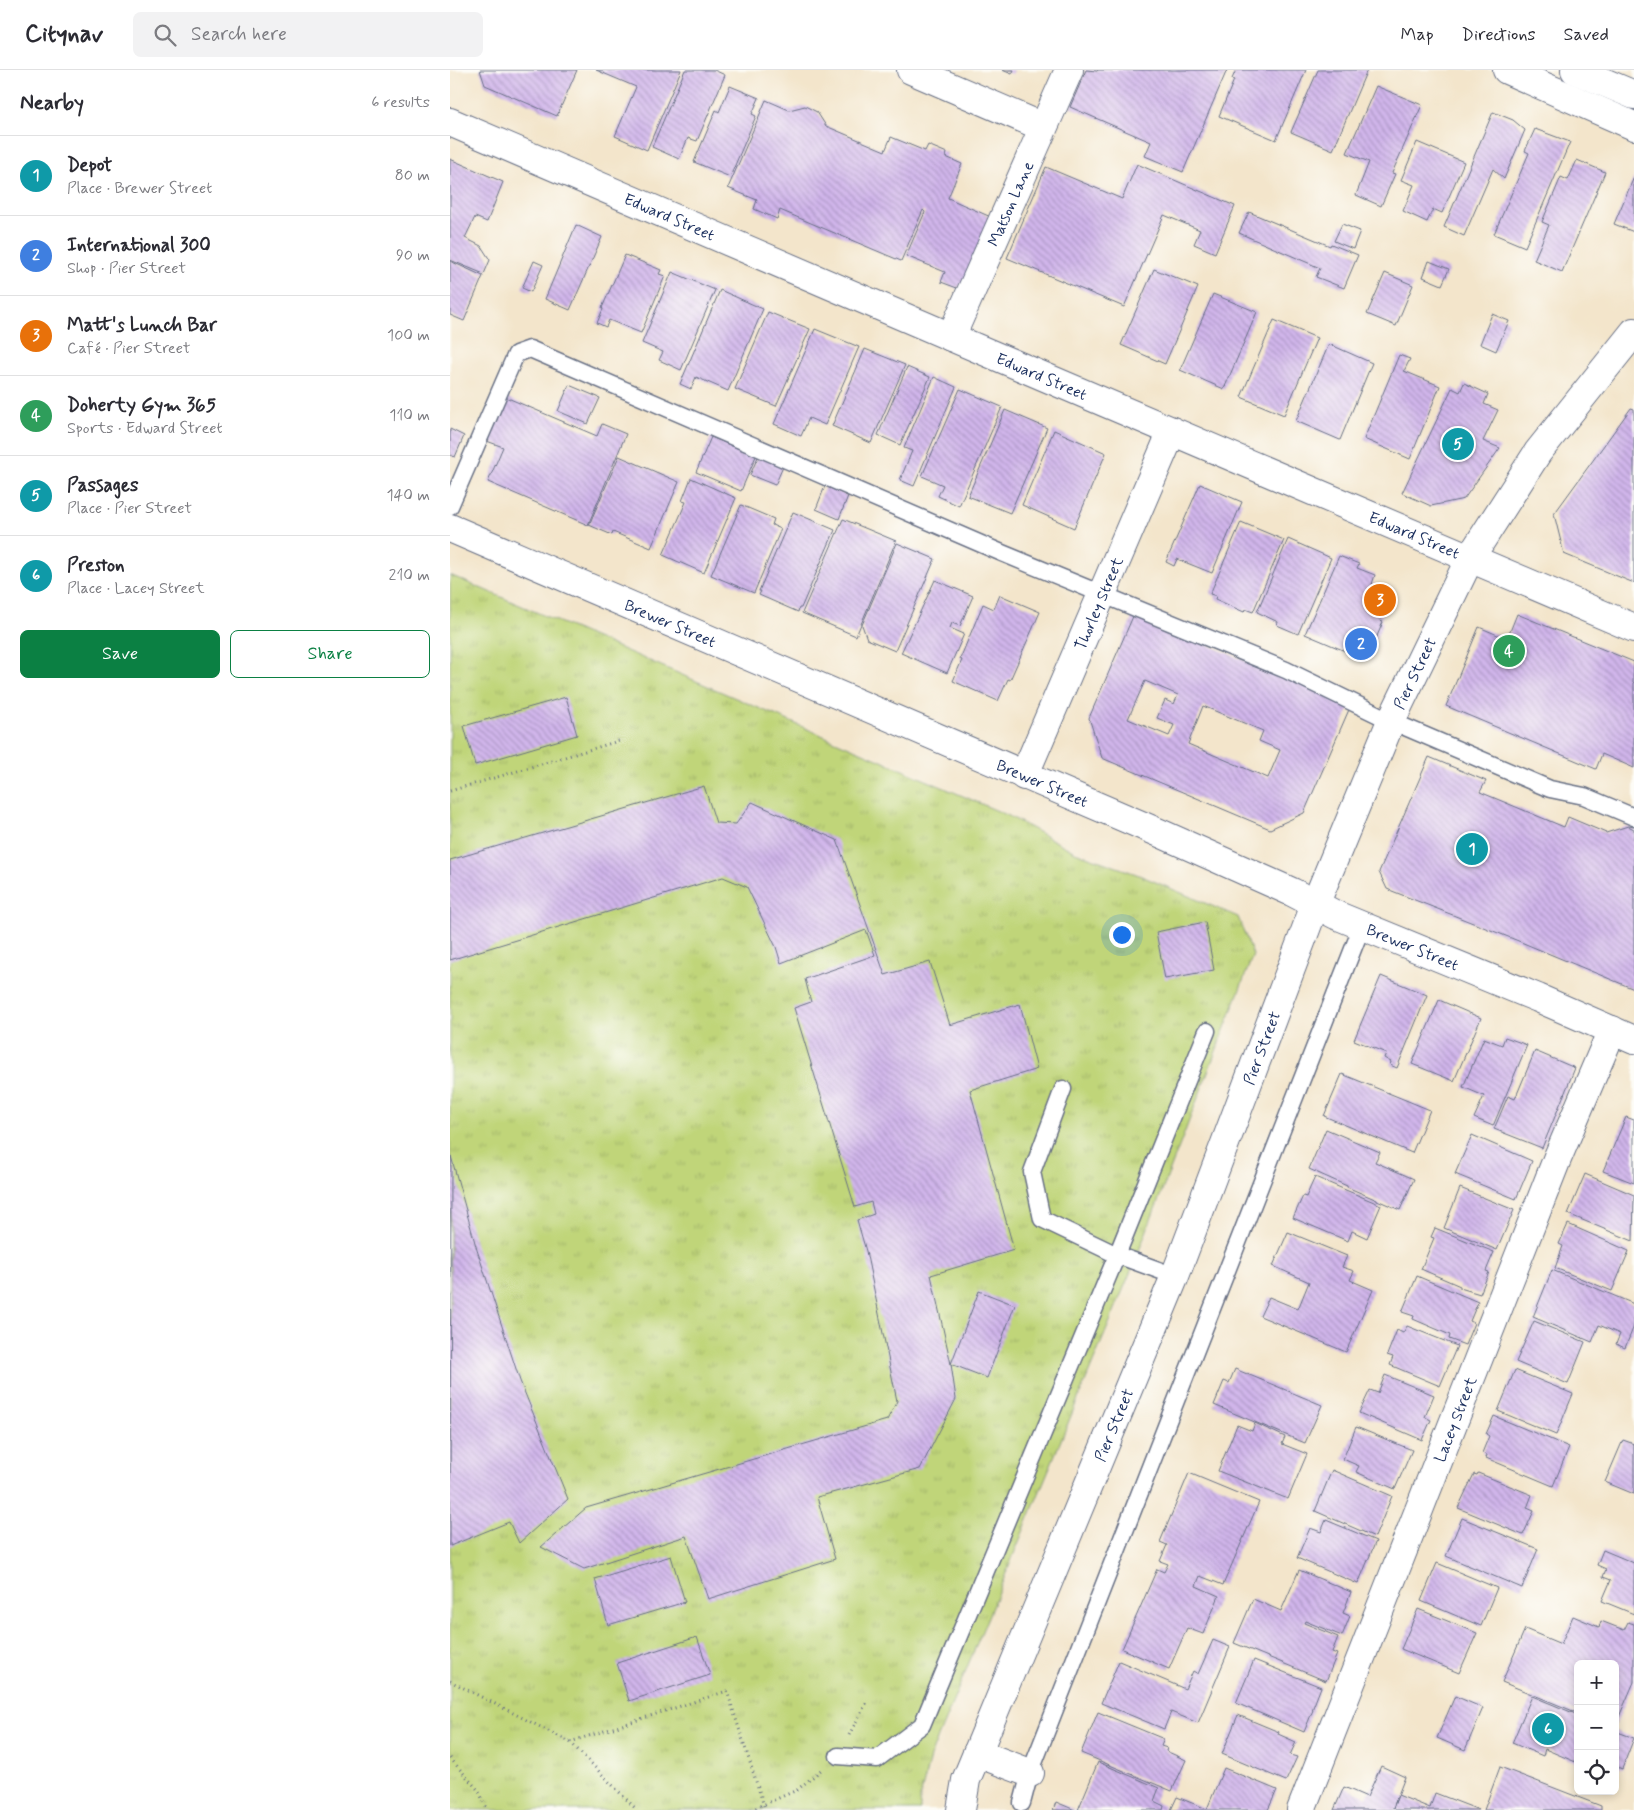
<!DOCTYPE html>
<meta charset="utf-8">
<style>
:root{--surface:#fff;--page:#f2f2f3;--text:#2b2b33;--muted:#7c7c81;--line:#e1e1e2;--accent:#0b8043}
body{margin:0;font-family:Mynerve,sans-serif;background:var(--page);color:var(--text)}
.controls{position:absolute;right:15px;bottom:15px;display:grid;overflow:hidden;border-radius:8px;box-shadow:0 2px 8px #0003}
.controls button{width:45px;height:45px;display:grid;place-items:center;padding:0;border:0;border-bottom:1px solid var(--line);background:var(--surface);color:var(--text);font:25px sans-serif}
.you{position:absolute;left:671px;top:864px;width:18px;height:18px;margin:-12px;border:4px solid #fff;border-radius:50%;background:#1a73e8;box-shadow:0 0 0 8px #1a73e833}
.badge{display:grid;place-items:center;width:32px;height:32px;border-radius:50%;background:var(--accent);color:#fff;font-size:16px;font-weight:700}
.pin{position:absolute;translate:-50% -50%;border:2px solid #fff;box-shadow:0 1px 5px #0006}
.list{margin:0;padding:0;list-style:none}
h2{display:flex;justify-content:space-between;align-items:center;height:65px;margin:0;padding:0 20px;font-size:21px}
h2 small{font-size:16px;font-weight:400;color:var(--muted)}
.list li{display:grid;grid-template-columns:32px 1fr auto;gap:15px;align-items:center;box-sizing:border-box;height:80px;padding:0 20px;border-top:1px solid var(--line)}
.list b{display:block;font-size:19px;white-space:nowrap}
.list p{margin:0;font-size:16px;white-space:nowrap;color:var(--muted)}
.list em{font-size:16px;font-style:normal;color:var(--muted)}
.actions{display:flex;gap:10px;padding:15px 20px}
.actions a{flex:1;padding:11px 0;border:1px solid var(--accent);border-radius:8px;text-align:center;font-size:18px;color:var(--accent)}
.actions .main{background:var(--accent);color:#fff}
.icon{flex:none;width:28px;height:28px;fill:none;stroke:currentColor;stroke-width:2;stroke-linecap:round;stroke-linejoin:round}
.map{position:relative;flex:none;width:1184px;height:1740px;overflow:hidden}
header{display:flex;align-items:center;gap:30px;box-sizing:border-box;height:70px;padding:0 25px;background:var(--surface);border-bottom:1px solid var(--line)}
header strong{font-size:24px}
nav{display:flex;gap:28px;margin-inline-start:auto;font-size:18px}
.search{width:350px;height:45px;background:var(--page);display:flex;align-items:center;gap:12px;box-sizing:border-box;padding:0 18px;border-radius:8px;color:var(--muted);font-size:19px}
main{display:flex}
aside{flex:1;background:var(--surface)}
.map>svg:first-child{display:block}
.park{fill:url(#park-tufts);stroke:#6e826c}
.building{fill:url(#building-back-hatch);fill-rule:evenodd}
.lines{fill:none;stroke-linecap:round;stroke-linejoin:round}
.service-casing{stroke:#676f84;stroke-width:19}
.minor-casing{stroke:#676f84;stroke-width:30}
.path{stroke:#676f84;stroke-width:3;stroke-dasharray:1 4;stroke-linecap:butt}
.service{stroke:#fff;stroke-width:16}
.minor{stroke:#fff;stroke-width:28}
.labels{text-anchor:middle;stroke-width:4;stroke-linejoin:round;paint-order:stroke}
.street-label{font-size:16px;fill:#1b2f5e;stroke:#fdfcf7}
</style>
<header>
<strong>Citynav</strong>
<div class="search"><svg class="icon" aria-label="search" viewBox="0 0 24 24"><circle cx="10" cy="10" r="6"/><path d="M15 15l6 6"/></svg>Search here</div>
<nav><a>Map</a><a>Directions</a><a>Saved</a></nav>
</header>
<main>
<aside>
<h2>Nearby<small>6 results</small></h2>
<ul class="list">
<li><span class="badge" style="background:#0f9aa8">1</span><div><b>Depot</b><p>Place · Brewer Street</p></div><em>80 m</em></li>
<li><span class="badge" style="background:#3f7fe0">2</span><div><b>International 300</b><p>Shop · Pier Street</p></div><em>90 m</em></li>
<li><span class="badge" style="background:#e8710a">3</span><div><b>Matt's Lunch Bar</b><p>Café · Pier Street</p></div><em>100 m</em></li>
<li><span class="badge" style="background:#2e9e5b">4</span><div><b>Doherty Gym 365</b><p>Sports · Edward Street</p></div><em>110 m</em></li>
<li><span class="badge" style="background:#0f9aa8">5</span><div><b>Passages</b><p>Place · Pier Street</p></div><em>140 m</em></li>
<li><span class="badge" style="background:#0f9aa8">6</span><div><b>Preston</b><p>Place · Lacey Street</p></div><em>210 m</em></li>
</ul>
<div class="actions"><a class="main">Save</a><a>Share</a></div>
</aside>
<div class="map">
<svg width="1184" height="1740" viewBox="0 0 1184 1740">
<defs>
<pattern id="park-tufts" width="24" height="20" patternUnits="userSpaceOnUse" patternTransform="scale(1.25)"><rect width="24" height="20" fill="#c0d579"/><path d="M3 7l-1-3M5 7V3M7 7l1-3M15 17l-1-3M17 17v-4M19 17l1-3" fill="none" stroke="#a4b76b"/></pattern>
<pattern id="building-back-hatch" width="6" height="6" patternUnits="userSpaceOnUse" patternTransform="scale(1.25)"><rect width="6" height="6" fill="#d1b6eb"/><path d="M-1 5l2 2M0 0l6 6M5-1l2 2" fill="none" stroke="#a994c2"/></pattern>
</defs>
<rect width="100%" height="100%" fill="#fdfcf7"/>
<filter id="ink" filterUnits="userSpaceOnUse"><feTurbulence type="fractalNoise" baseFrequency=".02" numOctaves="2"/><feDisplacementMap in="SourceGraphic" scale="10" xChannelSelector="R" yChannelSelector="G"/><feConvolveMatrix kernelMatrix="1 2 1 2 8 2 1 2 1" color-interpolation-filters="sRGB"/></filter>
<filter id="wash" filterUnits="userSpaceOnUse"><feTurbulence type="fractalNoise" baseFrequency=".0096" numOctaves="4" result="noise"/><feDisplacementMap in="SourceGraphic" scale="20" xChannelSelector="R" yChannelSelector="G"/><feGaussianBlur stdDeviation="1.12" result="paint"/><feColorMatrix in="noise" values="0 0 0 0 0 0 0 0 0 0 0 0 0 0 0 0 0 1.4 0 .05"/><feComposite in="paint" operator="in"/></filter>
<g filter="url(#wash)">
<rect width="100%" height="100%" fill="#f3e5cb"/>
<path class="park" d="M 0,505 L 557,745 L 625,782 L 689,805 L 788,847 L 803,885 L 685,1191 L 480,1687 L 470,1728 L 470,1740 L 0,1740 Z"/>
<g id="blocks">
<path class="building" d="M 30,0 L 127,0 L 107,46 L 35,15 Z
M 146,0 L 231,0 L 197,80 L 165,66 L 186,17 Z
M 235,0 L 264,0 L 275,5 L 247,71 L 238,68 L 229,89 L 202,77 Z
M 552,0 L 564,0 L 562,4 Z
M 636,0 L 647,1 L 648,0 L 777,0 L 733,102 L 695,86 L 701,72 L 620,37 Z
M 786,0 L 856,0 L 826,70 L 769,46 L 784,10 L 782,9 Z
M 868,0 L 917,0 L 883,80 L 841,62 Z
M 280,16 L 309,28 L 302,44 L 306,46 L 280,107 L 244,92 L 266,40 L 269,42 Z
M 926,16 L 972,35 L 942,103 L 945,104 L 931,136 L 906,125 L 919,92 L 897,83 Z
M 316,30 L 339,40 L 355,36 L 367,42 L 376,56 L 435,81 L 441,67 L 475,81 L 478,75 L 497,83 L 496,87 L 512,94 L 498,128 L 543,148 L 515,212 L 507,218 L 491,212 L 495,202 L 456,186 L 475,142 L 473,140 L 451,191 L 330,140 L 327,149 L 304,139 L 307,130 L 278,118 Z
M 1043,42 L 1063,50 L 1075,60 L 1054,109 L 1043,99 L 1014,166 L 994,157 Z
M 1085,59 L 1120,72 L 1075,177 L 1044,164 L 1079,83 L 1075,81 Z
M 967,72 L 1014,92 L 992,143 L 983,139 L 977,152 L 953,141 L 964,115 L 951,110 Z
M 0,89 L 53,112 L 37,152 L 25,147 L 15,168 L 31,176 L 40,190 L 34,204 L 0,190 Z
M 1127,90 L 1155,102 L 1112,202 L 1084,190 L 1099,155 L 1092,152 L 1111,107 L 1118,110 Z
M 687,94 L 785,136 L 765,183 L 744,174 L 750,160 L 714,145 L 674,237 L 557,188 L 596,97 L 672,129 Z
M 1184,107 L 1184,162 L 1164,154 Z
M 799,142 L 880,176 L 881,174 L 908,185 L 894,218 L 866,207 L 870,198 L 789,163 Z
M 892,154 L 910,161 L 903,179 L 884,171 Z
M 126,155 L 152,167 L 120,240 L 95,229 Z
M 175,185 L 211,200 L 209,204 L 215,206 L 191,263 L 159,250 L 156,257 L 147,253 L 153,239 L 152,238 Z
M 0,191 L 33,206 L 14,251 L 0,245 Z
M 84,191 L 93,195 L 81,222 L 72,218 Z
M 979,191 L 999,199 L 992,215 L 973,207 Z
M 704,199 L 748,217 L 715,294 L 671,275 Z
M 222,202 L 265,220 L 231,300 L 209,290 L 213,282 L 192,273 Z
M 935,203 L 963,215 L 946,256 L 917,244 Z
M 270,220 L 313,239 L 278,321 L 246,307 L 241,319 L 230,314 Z
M 763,224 L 807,242 L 774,319 L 730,300 Z
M 318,242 L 360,259 L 326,336 L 285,319 Z
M 1042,244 L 1059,251 L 1046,281 L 1030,274 Z
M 824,250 L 867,268 L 834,345 L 791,327 Z
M 365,259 L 409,277 L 375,355 L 359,348 L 351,366 L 324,354 Z
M 879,274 L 922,293 L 890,370 L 846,351 Z
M 415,279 L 455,295 L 421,373 L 382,356 Z
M 949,285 L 960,289 L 954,301 L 990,316 L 960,389 L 914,369 Z
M 457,297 L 480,307 L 450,375 L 428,365 Z
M 484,307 L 506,317 L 464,416 L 450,410 L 462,381 L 454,378 Z
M 1014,313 L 1038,324 L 1034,334 L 1048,340 L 1033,371 L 1050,378 L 1014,429 L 981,436 L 952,423 L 1002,318 L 1010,322 Z
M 119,315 L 150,328 L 138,354 L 108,341 Z
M 510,319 L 552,337 L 509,436 L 488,426 L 493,415 L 472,406 Z
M 53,326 L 147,366 L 152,354 L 176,364 L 138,455 L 38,412 L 53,377 L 34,370 Z
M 1181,338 L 1184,339 L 1184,513 L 1114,484 L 1104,444 Z
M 555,340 L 597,358 L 560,443 L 518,426 Z
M 0,359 L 14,366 L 5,387 L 0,385 Z
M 604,360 L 656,383 L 624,458 L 572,435 Z
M 261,367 L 306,386 L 291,421 L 246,402 Z
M 311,380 L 336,390 L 325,415 L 300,405 Z
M 169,386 L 229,412 L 201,478 L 163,462 L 162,465 L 139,455 Z
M 241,408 L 286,428 L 254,503 L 213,485 L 236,432 L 232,431 Z
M 750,414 L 792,432 L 762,503 L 727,489 L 724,496 L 716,492 Z
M 375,416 L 398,426 L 389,449 L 366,439 Z
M 291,435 L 324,449 L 322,455 L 331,459 L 304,523 L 261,505 Z
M 343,442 L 385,460 L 351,538 L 349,538 L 348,542 L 309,525 L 311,521 L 309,521 Z
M 393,449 L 446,471 L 406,566 L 352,543 Z
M 791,452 L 834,470 L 803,542 L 795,539 L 794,542 L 765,529 L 766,526 L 760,524 Z
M 838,469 L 881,488 L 848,564 L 827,555 L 828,552 L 807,542 Z
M 447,473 L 485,489 L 445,581 L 417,569 L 412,555 Z
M 889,486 L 909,494 L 907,498 L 925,505 L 922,514 L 930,517 L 938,533 L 930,551 L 933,552 L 922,578 L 919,577 L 914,589 L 855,564 Z
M 485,510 L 523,526 L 510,556 L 502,553 L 500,558 L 514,564 L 497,603 L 451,583 Z
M 550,525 L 590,542 L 560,610 L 558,609 L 548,631 L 503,611 L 512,590 L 510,589 L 533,534 L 544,539 Z
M 684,544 L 901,635 L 854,743 L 820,759 L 652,688 L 639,648 ZM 695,611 L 728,625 L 724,634 L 715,630 L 707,648 L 724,655 L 719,666 L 678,649 ZM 753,636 L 813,661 L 809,671 L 830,680 L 818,708 L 738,674 Z
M 1067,544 L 1184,592 L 1183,612 L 1184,613 L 1184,698 L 1152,684 L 1146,699 L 996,636 L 1029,557 L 1057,569 Z
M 116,627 L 127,665 L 25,695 L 14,656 Z
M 979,687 L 1036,711 L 1030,722 L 1114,757 L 1118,747 L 1156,763 L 1178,756 L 1184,759 L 1184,919 L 1066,870 L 937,819 L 929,802 Z
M 254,716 L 266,753 L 286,754 L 302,732 L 387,770 L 435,905 L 480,892 L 500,955 L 570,934 L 587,999 L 520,1020 L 564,1180 L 481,1205 L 501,1294 L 506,1329 L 470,1399 L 367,1427 L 385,1489 L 258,1529 L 236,1466 L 134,1499 L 91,1477 L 136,1438 L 437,1350 L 447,1331 L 416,1181 L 407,1150 L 424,1144 L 421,1132 L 405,1137 L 344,938 L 361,932 L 355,909 L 425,885 L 416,860 L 331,893 L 326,877 L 297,817 L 273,807 L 0,890 L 0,790 Z
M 755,852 L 764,900 L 715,909 L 706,862 Z
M 931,906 L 977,925 L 947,998 L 940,995 L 941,992 L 934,988 L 936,983 L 904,970 Z
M 989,930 L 1031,948 L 1004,1011 L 962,994 Z
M 1055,967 L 1077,975 L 1043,1056 L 1024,1048 L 1034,1026 L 1013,1017 L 1034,968 L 1052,975 Z
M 1085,981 L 1125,998 L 1092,1078 L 1044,1059 L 1058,1026 L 1065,1029 Z
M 892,1004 L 980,1040 L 962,1083 L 874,1046 Z
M 1176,1047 L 1184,1050 L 1184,1113 L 1153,1101 Z
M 876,1059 L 930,1082 L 925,1092 L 964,1109 L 950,1140 L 897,1117 L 897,1116 L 859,1099 Z
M 1022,1065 L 1082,1091 L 1066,1129 L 1005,1104 Z
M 1,1086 L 27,1180 L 70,1311 L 118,1429 L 69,1473 L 59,1452 L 0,1476 Z
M 1135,1104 L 1184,1125 L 1183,1171 L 1118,1144 Z
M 865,1107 L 931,1135 L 917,1168 L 902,1161 L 898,1171 L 843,1148 L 853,1126 L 856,1127 Z
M 1010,1118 L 1064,1140 L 1047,1180 L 994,1158 Z
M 1118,1154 L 1179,1181 L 1162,1221 L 1105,1198 L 1113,1176 L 1109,1174 Z
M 985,1158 L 1044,1182 L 1036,1201 L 1039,1202 L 1030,1224 L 1010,1218 L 1010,1216 L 971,1199 L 984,1168 L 981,1167 Z
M 838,1162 L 897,1186 L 892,1197 L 904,1201 L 900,1210 L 923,1220 L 896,1282 L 810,1246 L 819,1227 L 848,1239 L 859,1212 L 823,1196 Z
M 1102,1200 L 1184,1234 L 1184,1256 L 1175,1278 L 1166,1274 L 1170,1264 L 1149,1255 L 1142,1272 L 1083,1247 Z
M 967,1206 L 1028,1232 L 1020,1251 L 1024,1253 L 1015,1275 L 999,1269 L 1000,1265 L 963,1249 L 964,1246 L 952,1242 Z
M 529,1221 L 565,1235 L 537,1308 L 501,1294 Z
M 1084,1251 L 1135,1272 L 1118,1314 L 1066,1292 Z
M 957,1256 L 1007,1276 L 990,1316 L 940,1295 L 943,1287 L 937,1285 L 947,1260 L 953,1263 Z
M 785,1299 L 872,1335 L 855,1373 L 764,1335 L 774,1311 L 779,1313 Z
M 1065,1300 L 1123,1324 L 1106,1365 L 1048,1341 Z
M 935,1305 L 984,1325 L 975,1347 L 981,1350 L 972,1370 L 909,1343 L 920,1320 L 928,1323 Z
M 1044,1346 L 1119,1377 L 1103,1416 L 1036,1388 L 1037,1385 L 1032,1383 L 1039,1366 L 1036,1364 Z
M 805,1353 L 835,1367 L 832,1374 L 857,1384 L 838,1429 L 768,1401 L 787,1355 L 802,1361 Z
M 906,1357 L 962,1380 L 945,1419 L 906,1402 L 909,1396 L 893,1389 Z
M 1173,1370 L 1184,1374 L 1184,1424 L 1155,1412 Z
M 882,1400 L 942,1426 L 925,1467 L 865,1441 Z
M 739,1403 L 809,1432 L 773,1515 L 750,1506 L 746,1516 L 769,1526 L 753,1564 L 737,1558 L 719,1599 L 672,1579 L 707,1499 L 714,1502 L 718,1494 L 710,1491 L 717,1475 L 710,1472 Z
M 1028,1403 L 1082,1425 L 1077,1438 L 1084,1441 L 1073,1465 L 1008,1438 L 1024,1404 L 1027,1405 Z
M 1012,1448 L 1088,1479 L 1072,1518 L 996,1486 Z
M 876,1450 L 926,1471 L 908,1514 L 847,1488 L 860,1458 L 871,1462 Z
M 1153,1480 L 1184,1493 L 1184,1544 L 1152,1531 L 1161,1510 L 1153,1507 L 1156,1499 L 1147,1495 Z
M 221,1486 L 235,1532 L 158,1555 L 145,1509 Z
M 987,1493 L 1047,1518 L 1031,1556 L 971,1531 Z
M 849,1500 L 901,1522 L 893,1543 L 900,1546 L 892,1566 L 855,1551 L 854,1553 L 888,1567 L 882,1582 L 887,1584 L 876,1611 L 784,1573 L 803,1529 L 831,1541 Z
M 968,1539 L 1027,1563 L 1009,1603 L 951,1579 Z
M 1123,1546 L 1149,1557 L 1151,1551 L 1174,1560 L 1178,1552 L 1184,1554 L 1184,1612 L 1165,1656 L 1165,1594 L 1128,1594 L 1128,1643 L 1052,1612 L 1075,1559 L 1111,1574 Z
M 247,1567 L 260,1605 L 179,1631 L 167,1593 Z
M 763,1570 L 780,1577 L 748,1653 L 721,1642 L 714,1659 L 651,1633 L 669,1591 L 735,1619 L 743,1601 L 748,1604 Z
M 804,1590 L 871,1617 L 862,1640 L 863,1640 L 854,1662 L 786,1633 Z
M 1005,1626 L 1033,1638 L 1015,1680 L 987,1668 Z
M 1082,1626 L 1128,1645 L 1128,1693 L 1095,1679 L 1093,1686 L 1062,1673 Z
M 648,1642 L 714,1669 L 711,1676 L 717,1678 L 716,1681 L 736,1690 L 722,1721 L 631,1683 Z
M 788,1645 L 829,1662 L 828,1664 L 846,1672 L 840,1685 L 847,1687 L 836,1711 L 772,1684 Z
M 1165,1661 L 1184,1668 L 1172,1699 L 1165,1696 Z
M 648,1692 L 709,1718 L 704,1731 L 714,1736 L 713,1740 L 628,1740 Z
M 931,1696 L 955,1707 L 943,1738 L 948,1725 L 980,1738 L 985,1723 L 1029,1740 L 884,1740 L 894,1717 L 917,1727 Z
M 1050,1697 L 1151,1736 L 1151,1740 L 1034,1740 Z
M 774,1698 L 827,1720 L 818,1740 L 721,1740 L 727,1727 L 757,1739 Z
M 606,1732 L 625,1740 L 603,1740 Z"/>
</g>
</g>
<g filter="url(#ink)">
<use href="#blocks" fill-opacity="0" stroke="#676f84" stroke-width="1"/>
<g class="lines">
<g class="service-casing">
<path id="service" d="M 0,436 L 66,284 L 80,279 L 552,483 L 836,600 L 941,651 L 1100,719 L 1134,726 L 1184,747
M 613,1019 L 582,1102 L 592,1149 L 667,1185 L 725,1206
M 388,1686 L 427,1689 L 472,1655 L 667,1185 L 757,961
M 572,1733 L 580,1703 L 912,856"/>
</g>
<g class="minor-casing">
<g id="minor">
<path d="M 461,0 L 593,57"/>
<path d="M 1057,0 L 1184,56"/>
<path d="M 1125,0 L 1184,25"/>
<path id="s1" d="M 0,52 L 501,267 L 1184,558"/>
<path id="s2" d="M 501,267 L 619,0"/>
<path id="s3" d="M 0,458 L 712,764 L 842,822 L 886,845 L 1088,928 L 1184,970"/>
<path id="s4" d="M 574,706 L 722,361"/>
<path d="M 527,1683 L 580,1703"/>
<path id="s5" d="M 511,1740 L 516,1710 L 725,1206 L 865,835 L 941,651 L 1020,488 L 1088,382 L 1184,262"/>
<path id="s6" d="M 851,1740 L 1107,1089 L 1162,960"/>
</g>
</g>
<path class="path" d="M 0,721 L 172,670
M 0,1611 L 120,1672 L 187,1740
M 399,1665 L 418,1630
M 120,1672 L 277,1621 L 314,1736
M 0,1688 L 28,1720 L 38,1740
M 301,1740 L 347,1720 L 371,1700"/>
<use href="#service" class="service"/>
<use href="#minor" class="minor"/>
</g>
</g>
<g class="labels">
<g class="street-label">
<text dy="6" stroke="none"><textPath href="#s2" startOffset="146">Matson Lane</textPath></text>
<text dy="6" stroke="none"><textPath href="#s1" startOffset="239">Edward Street</textPath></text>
<text dy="6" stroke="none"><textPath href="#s1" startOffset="644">Edward Street</textPath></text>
<text dy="6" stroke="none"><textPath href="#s1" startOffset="1049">Edward Street</textPath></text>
<text dy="6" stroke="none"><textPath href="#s4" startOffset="188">Thorley Street</textPath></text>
<text dy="6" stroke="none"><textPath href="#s3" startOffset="240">Brewer Street</textPath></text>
<text dy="6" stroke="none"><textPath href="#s5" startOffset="1225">Pier Street</textPath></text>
<text dy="6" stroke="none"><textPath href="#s3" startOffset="645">Brewer Street</textPath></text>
<text dy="6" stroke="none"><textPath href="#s3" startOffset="1050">Brewer Street</textPath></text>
<text dy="6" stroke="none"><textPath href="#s5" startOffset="820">Pier Street</textPath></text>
<text dy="6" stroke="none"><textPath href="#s6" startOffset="420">Lacey Street</textPath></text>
<text dy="6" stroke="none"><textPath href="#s5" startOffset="415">Pier Street</textPath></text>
</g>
</g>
</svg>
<div class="controls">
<button>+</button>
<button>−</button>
<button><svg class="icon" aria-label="locate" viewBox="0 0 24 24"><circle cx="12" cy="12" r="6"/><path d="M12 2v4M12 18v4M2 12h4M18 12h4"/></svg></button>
</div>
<div class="you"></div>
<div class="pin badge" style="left:1022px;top:779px;background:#0f9aa8">1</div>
<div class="pin badge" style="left:911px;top:574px;background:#3f7fe0">2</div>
<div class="pin badge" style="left:930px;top:530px;background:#e8710a">3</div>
<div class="pin badge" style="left:1059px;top:581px;background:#2e9e5b">4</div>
<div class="pin badge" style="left:1008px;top:374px;background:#0f9aa8">5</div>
<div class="pin badge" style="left:1098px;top:1659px;background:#0f9aa8">6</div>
</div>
</main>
